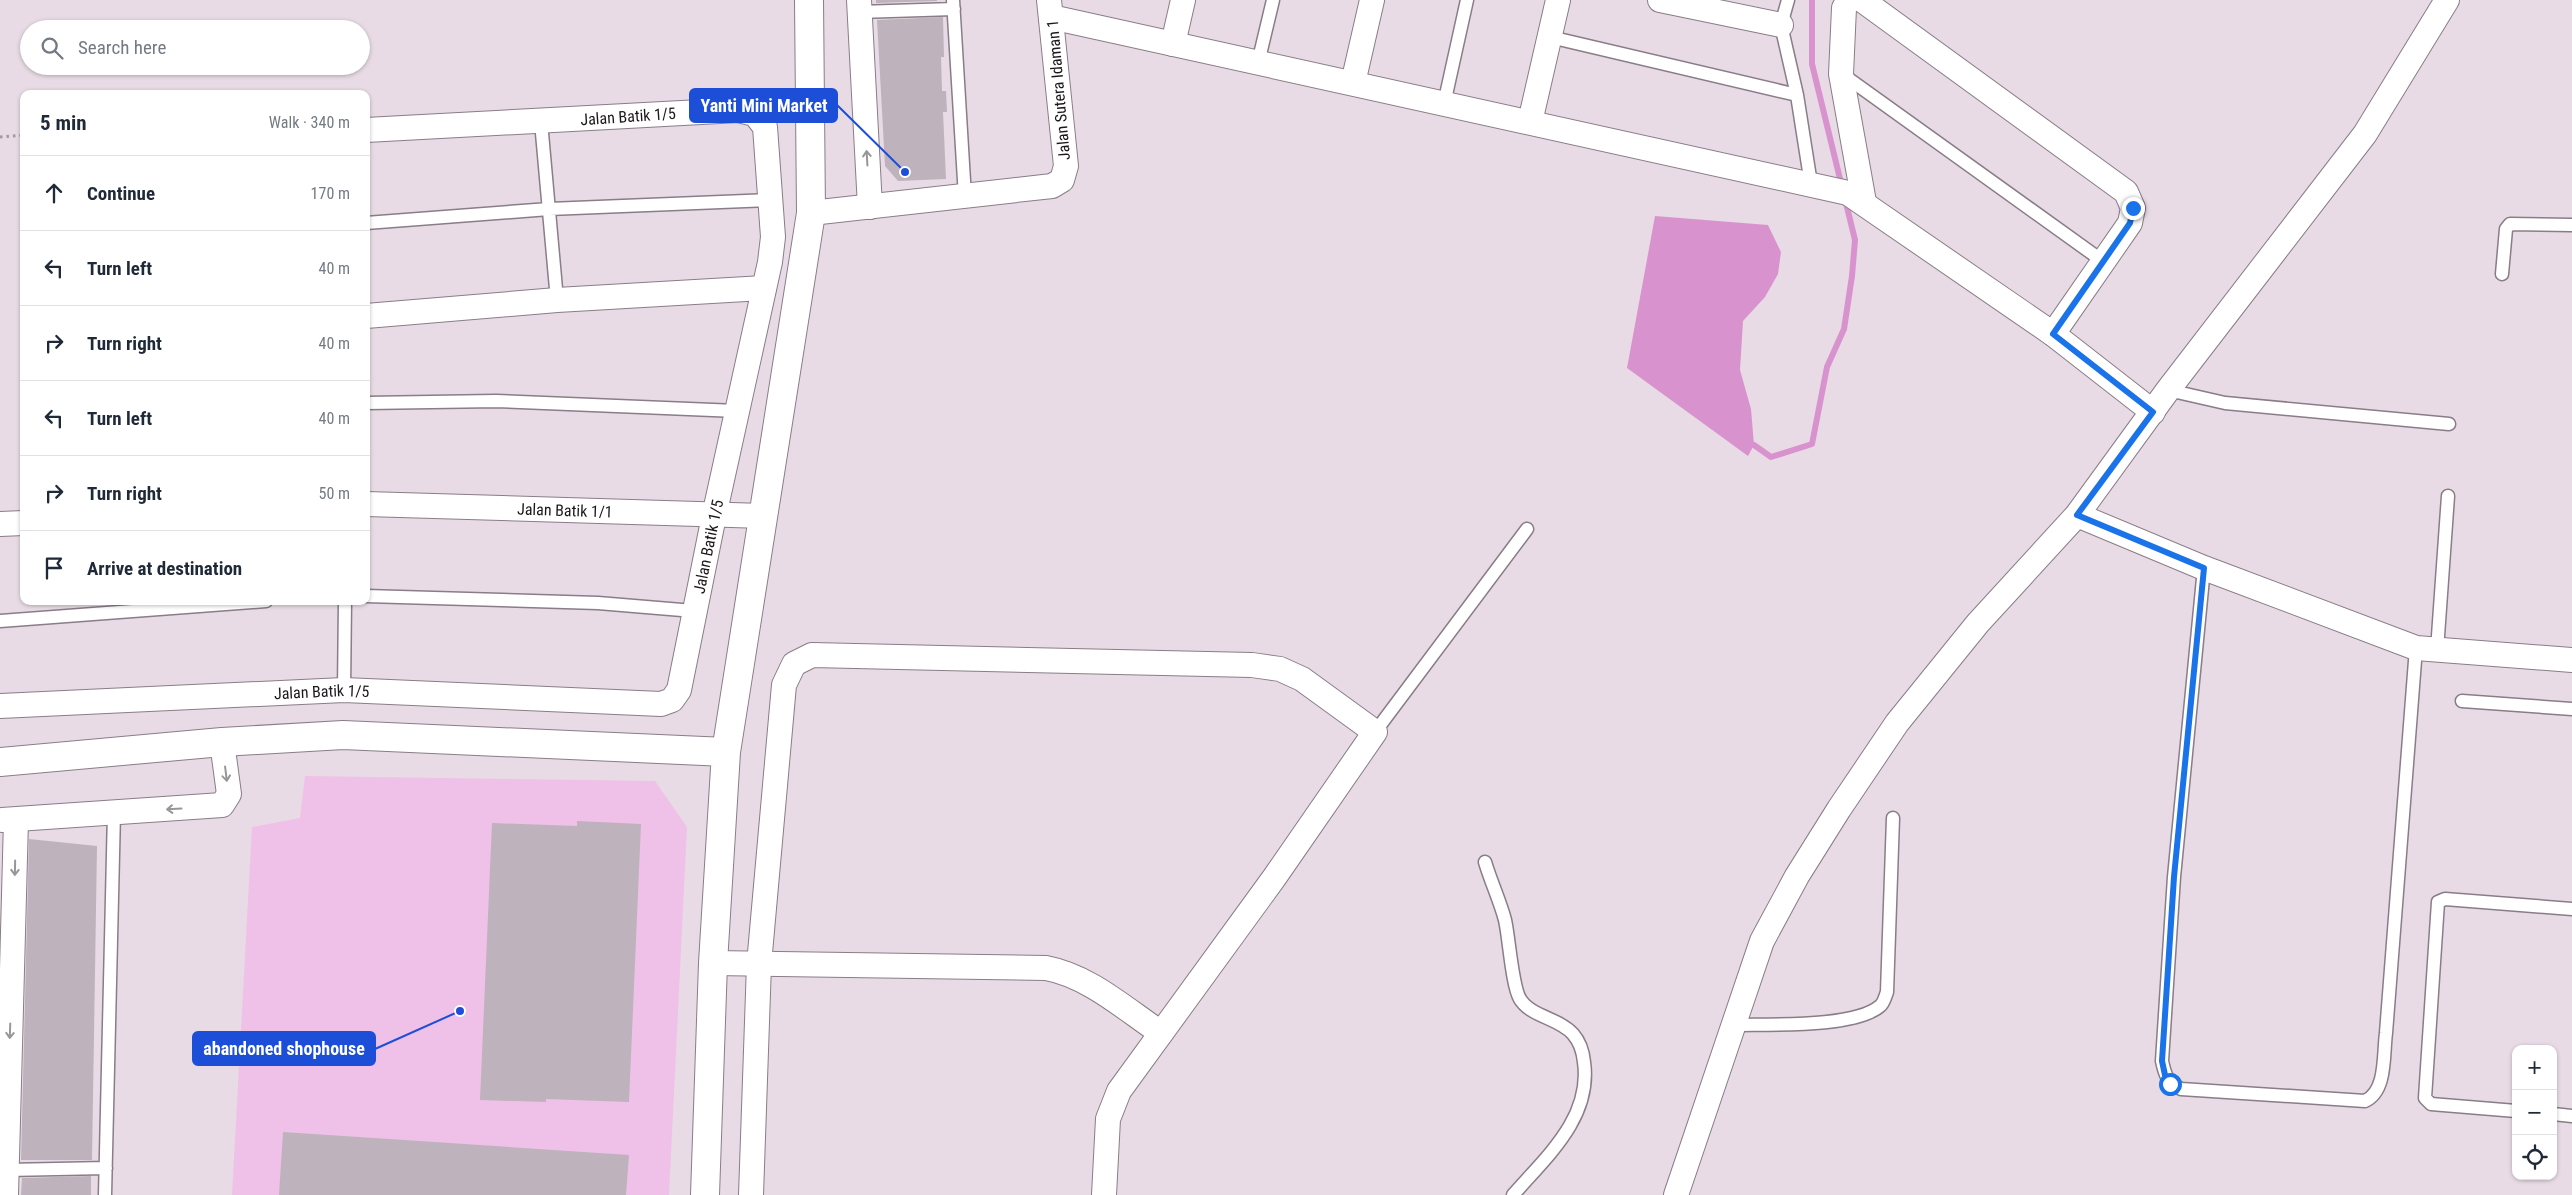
<!DOCTYPE html>
<meta charset="utf-8">
<style>
:root{--surface:#fff;--page:#f6f6f7;--text:#1f2937;--muted:#747a83;--line:#e0e1e3}
body{margin:0;font-family:"Roboto Condensed",sans-serif;background:var(--page);color:var(--text)}
.controls{position:absolute;right:15px;bottom:15px;display:grid;overflow:hidden;border-radius:10px;box-shadow:0 1px 4px #0004}
.controls button{width:45px;height:45px;display:grid;place-items:center;padding:0;border:0;border-bottom:1px solid var(--line);background:var(--surface);color:var(--text);font:25px sans-serif}
.stop{position:absolute;width:15px;height:15px;margin:-11px;border:4px solid #1a73e8;border-radius:50%;background:#fff}
.stop.end{background:#1a73e8;border-color:#fff;box-shadow:0 1px 5px #0008}
.list{margin:0;padding:0;list-style:none}
h2{display:flex;justify-content:space-between;align-items:center;height:65px;margin:0;padding:0 20px;font-size:21px}
h2 small{font-size:16px;font-weight:400;color:var(--muted)}
.list li{display:grid;grid-template-columns:32px 1fr auto;gap:15px;align-items:center;box-sizing:border-box;height:75px;padding:0 20px;border-top:1px solid var(--line)}
.list b{display:block;font-size:19px;white-space:nowrap}
.list em{font-size:16px;font-style:normal;color:var(--muted)}
.icon{flex:none;width:28px;height:28px;fill:none;stroke:currentColor;stroke-width:2;stroke-linecap:round;stroke-linejoin:round}
.map{position:relative;flex:none;width:2572px;height:1195px;overflow:hidden}
.search{position:absolute;background:var(--surface);box-shadow:0 1px 4px #0004;left:20px;top:20px;width:350px;height:55px;display:flex;align-items:center;gap:12px;box-sizing:border-box;padding:0 18px;border-radius:28px;color:var(--muted);font-size:19px}
.panel{position:absolute;background:var(--surface);box-shadow:0 1px 4px #0004;left:20px;top:90px;width:350px;height:515px;border-radius:10px}
.map>svg:first-child{display:block}
.green{fill:#efc1e8}
.water{fill:#d893ce}
.lines{fill:none;stroke-linecap:round;stroke-linejoin:round}
.stream{stroke:#d893ce;stroke-width:6}
.building{fill:#beb2bc}
.service-casing{stroke:#897d87;stroke-width:15}
.minor-casing{stroke:#897d87;stroke-width:26}
.tertiary-casing{stroke:#897d87;stroke-width:30}
.path{stroke:#a2989f;stroke-width:3;stroke-dasharray:2.5 4;stroke-linecap:butt}
.service{stroke:#fff;stroke-width:12}
.minor{stroke:#fff;stroke-width:24}
.tertiary{stroke:#fff;stroke-width:28}
.oneway{stroke:#989798}
.route{stroke:#1a73e8;stroke-width:6}
.labels{text-anchor:middle;stroke-width:4;stroke-linejoin:round;paint-order:stroke}
.street-label{font-size:16px;fill:#1b171a;stroke:#fff}
.leader{fill:none;stroke:#1d4ed8;stroke-width:2}
.callout-dot{fill:#1d4ed8;stroke:#fff;stroke-width:2}
.callout{fill:#1d4ed8;stroke:#1d4ed8;stroke-width:2}
.callout-label{font-size:18px;text-anchor:middle;font-weight:bold;fill:#fff}
</style>
<div class="map">
<svg width="2572" height="1195" viewBox="0 0 2572 1195">
<rect width="100%" height="100%" fill="#e8dbe5"/>
<path class="green" d="M 305,776 L 655,781 L 687,827 L 669,1195 L 232,1195 L 252,827 L 300,818 Z"/>
<path class="water" d="M 1655,216 L 1768,225 L 1781,252 L 1778,274 L 1765,297 L 1743,321 L 1740,370 L 1751,409 L 1754,445 L 1748,456 L 1627,368 Z"/>
<g class="lines">
<path class="stream" d="M 1812,0 L 1812,64 L 1842,187
M 1754,445 L 1771,457 L 1812,444 L 1827,367 L 1844,329 L 1852,276 L 1855,240 L 1845,199"/>
</g>
<path class="building" d="M 876,0 L 937,0 L 937,1 L 876,3 Z
M 943,17 L 944,57 L 941,57 L 942,91 L 946,91 L 947,112 L 943,112 L 946,179 L 898,181 L 885,166 L 877,20 Z
M 577,821 L 641,824 L 629,1102 L 546,1099 L 546,1102 L 480,1100 L 492,823 L 577,826 Z
M 29,839 L 97,846 L 92,1160 L 21,1160 Z
M 283,1132 L 629,1155 L 626,1195 L 279,1195 Z
M 91,1176 L 91,1195 L 21,1195 L 22,1178 Z"/>
<g class="lines">
<g class="service-casing">
<path id="service" d="M 953,0 L 965,197
M 1788,0 L 1781,25 L 1797,95 L 1811,184
M 859,12 L 954,9
M 1550,37 L 1797,95
M 1258,63 L 1273,0
M 1842,74 L 2104,262
M 1444,104 L 1467,0
M 541,122 L 557,300
M 366,223 L 549,209 L 771,200
M 2502,274 L 2506,229 L 2510,224 L 2572,225
M 2168,390 L 2225,403 L 2449,424
M 366,403 L 496,401 L 737,411
M 2204,568 L 2174,877 L 2162,1061 C 2165,1075 2167,1082 2181,1089 L 2365,1101 C 2387,1091 2383,1055 2386,1033 L 2416,648
M 366,596 L 598,603 L 694,611
M 0,621 L 266,601
M 2437,650 L 2448,496
M 344,690 L 345,601
M 2462,701 L 2572,709
M 1375,732 L 1527,529
M 1485,862 C 1491,882 1500,901 1505,920 C 1509,937 1512,986 1520,999 C 1531,1017 1559,1018 1573,1034 C 1580,1042 1583,1052 1584,1062 C 1592,1118 1546,1157 1513,1195
M 1734,1025 C 1768,1024 1855,1028 1880,1006 C 1884,1003 1885,997 1887,992 L 1893,818
M 2516,1111 L 2431,1104 L 2425,1098 L 2438,902 L 2445,899 L 2572,909
M 2553,1114 L 2572,1116
M 7,1170 L 106,1168
M 105,1195 L 114,812"/>
</g>
<g class="minor-casing">
<g id="minor">
<path d="M 859,0 L 870,207"/>
<path d="M 1660,0 L 1781,25"/>
<path d="M 1849,0 L 1844,8 L 1841,74 L 1864,202"/>
<path d="M 1862,0 L 2126,192 L 2133,208 L 2130,223 L 2053,334"/>
<path d="M 1051,17 L 1848,193 L 2053,334 L 2153,412"/>
<path d="M 1173,44 L 1183,0"/>
<path d="M 1353,83 L 1372,0"/>
<path d="M 1530,122 L 1558,0"/>
<path d="M 811,213 L 1052,186 L 1062,180 L 1066,166 L 1049,0"/>
<path d="M 366,316 L 557,300 L 764,288"/>
<path id="s1" d="M 366,504 L 764,516"/>
<path d="M 2077,515 L 2204,568 L 2416,648 L 2572,660"/>
<path d="M 0,524 L 24,523"/>
<path id="s2" d="M 0,706 L 344,690 L 661,704 L 672,700 L 679,690 L 714,516 L 770,262 L 773,237 L 765,127 L 755,114 L 738,110 L 366,130"/>
<path d="M 2,820 L 222,805 L 229,794 L 222,742"/>
<path d="M 713,963 L 1046,968 C 1089,976 1125,1009 1161,1033"/>
<path d="M 6,1195 L 16,820"/>
<path d="M 751,1195 L 759,964 L 784,685 L 794,664 L 812,655 L 1252,665 L 1280,669 L 1302,679 L 1375,732 L 1274,878 L 1119,1091 L 1108,1119 L 1104,1195"/>
<path d="M 1676,1195 L 1762,941 L 1797,876 L 1839,809 L 1897,723 L 1978,623 L 2077,515 L 2168,390 L 2365,134 L 2447,0"/>
</g>
</g>
<g class="tertiary-casing">
<path id="tertiary" d="M 0,762 L 222,742 L 343,735 L 726,752
M 705,1195 L 713,963 L 726,752 L 811,213 L 809,0"/>
</g>
<path class="path" d="M 0,137 L 24,135"/>
<use href="#service" class="service"/>
<use href="#minor" class="minor"/>
<use href="#tertiary" class="tertiary"/>
</g>
<defs><path id="oneway-shaft" d="M-6 0H5M1.5-3L5.5 0L1.5 3" fill="none" stroke-width="1.6" stroke-linecap="round" stroke-linejoin="round" transform="scale(1.25)"/></defs>
<g class="oneway">
<use href="#oneway-shaft" transform="translate(867 158) rotate(-93)"/>
<use href="#oneway-shaft" transform="translate(226 774) rotate(83)"/>
<use href="#oneway-shaft" transform="translate(174 809) rotate(177)"/>
<use href="#oneway-shaft" transform="translate(15 868) rotate(91)"/>
<use href="#oneway-shaft" transform="translate(10 1031) rotate(92)"/>
</g>
<g class="lines">
<path class="route" d="M 2133,208 L 2130,223 L 2053,334 L 2153,412 L 2077,515 L 2204,568 L 2174,877 L 2162,1061 L 2165,1075 L 2170,1084"/>
</g>
<g class="labels">
<g class="street-label">
<text transform="translate(1058 90) rotate(-95)" y="6">Jalan Sutera Idaman 1</text>
<text transform="translate(628 116) rotate(-4)" y="6">Jalan Batik 1/5</text>
<text dy="6" stroke="none"><textPath href="#s1" startOffset="199">Jalan Batik 1/1</textPath></text>
<text dy="6" stroke="none"><textPath href="#s2" startOffset="832">Jalan Batik 1/5</textPath></text>
<text dy="6" stroke="none"><textPath href="#s2" startOffset="322">Jalan Batik 1/5</textPath></text>
</g>
</g>
<path class="leader" d="M905 172L837 105M460 1011L375 1049"/>
<g class="callout-dot">
<circle cx="905" cy="172" r="5"/>
<circle cx="460" cy="1011" r="5"/>
</g>
<g class="callout">
<rect x="690" y="89" width="147" height="33" rx="5"/>
<rect x="193" y="1032" width="182" height="33" rx="5"/>
</g>
<g class="callout-label">
<text x="764" y="112">Yanti Mini Market</text>
<text x="284" y="1055">abandoned shophouse</text>
</g>
</svg>
<div class="controls">
<button>+</button>
<button>−</button>
<button><svg class="icon" aria-label="locate" viewBox="0 0 24 24"><circle cx="12" cy="12" r="6"/><path d="M12 2v4M12 18v4M2 12h4M18 12h4"/></svg></button>
</div>
<div class="stop" style="left:2170px;top:1084px"></div>
<div class="stop end" style="left:2133px;top:208px"></div>
<div class="search"><svg class="icon" aria-label="search" viewBox="0 0 24 24"><circle cx="10" cy="10" r="6"/><path d="M15 15l6 6"/></svg>Search here</div>
<section class="panel">
<h2>5 min<small>Walk · 340 m</small></h2>
<ul class="list">
<li><svg class="icon" aria-label="ahead" viewBox="0 0 24 24"><path d="M12 20V5M6 11l6-6 6 6"/></svg><div><b>Continue</b></div><em>170 m</em></li>
<li><svg class="icon" aria-label="left" viewBox="0 0 24 24"><path d="M17 20v-9H6M10 6l-5 5 5 5"/></svg><div><b>Turn left</b></div><em>40 m</em></li>
<li><svg class="icon" aria-label="right" viewBox="0 0 24 24"><path d="M7 20v-9h11M14 6l5 5-5 5"/></svg><div><b>Turn right</b></div><em>40 m</em></li>
<li><svg class="icon" aria-label="left" viewBox="0 0 24 24"><path d="M17 20v-9H6M10 6l-5 5 5 5"/></svg><div><b>Turn left</b></div><em>40 m</em></li>
<li><svg class="icon" aria-label="right" viewBox="0 0 24 24"><path d="M7 20v-9h11M14 6l5 5-5 5"/></svg><div><b>Turn right</b></div><em>50 m</em></li>
<li><svg class="icon" aria-label="arrive" viewBox="0 0 24 24"><path d="M6 21V4h12l-3 4 3 4H6"/></svg><div><b>Arrive at destination</b></div></li>
</ul>
</section>
</div>
